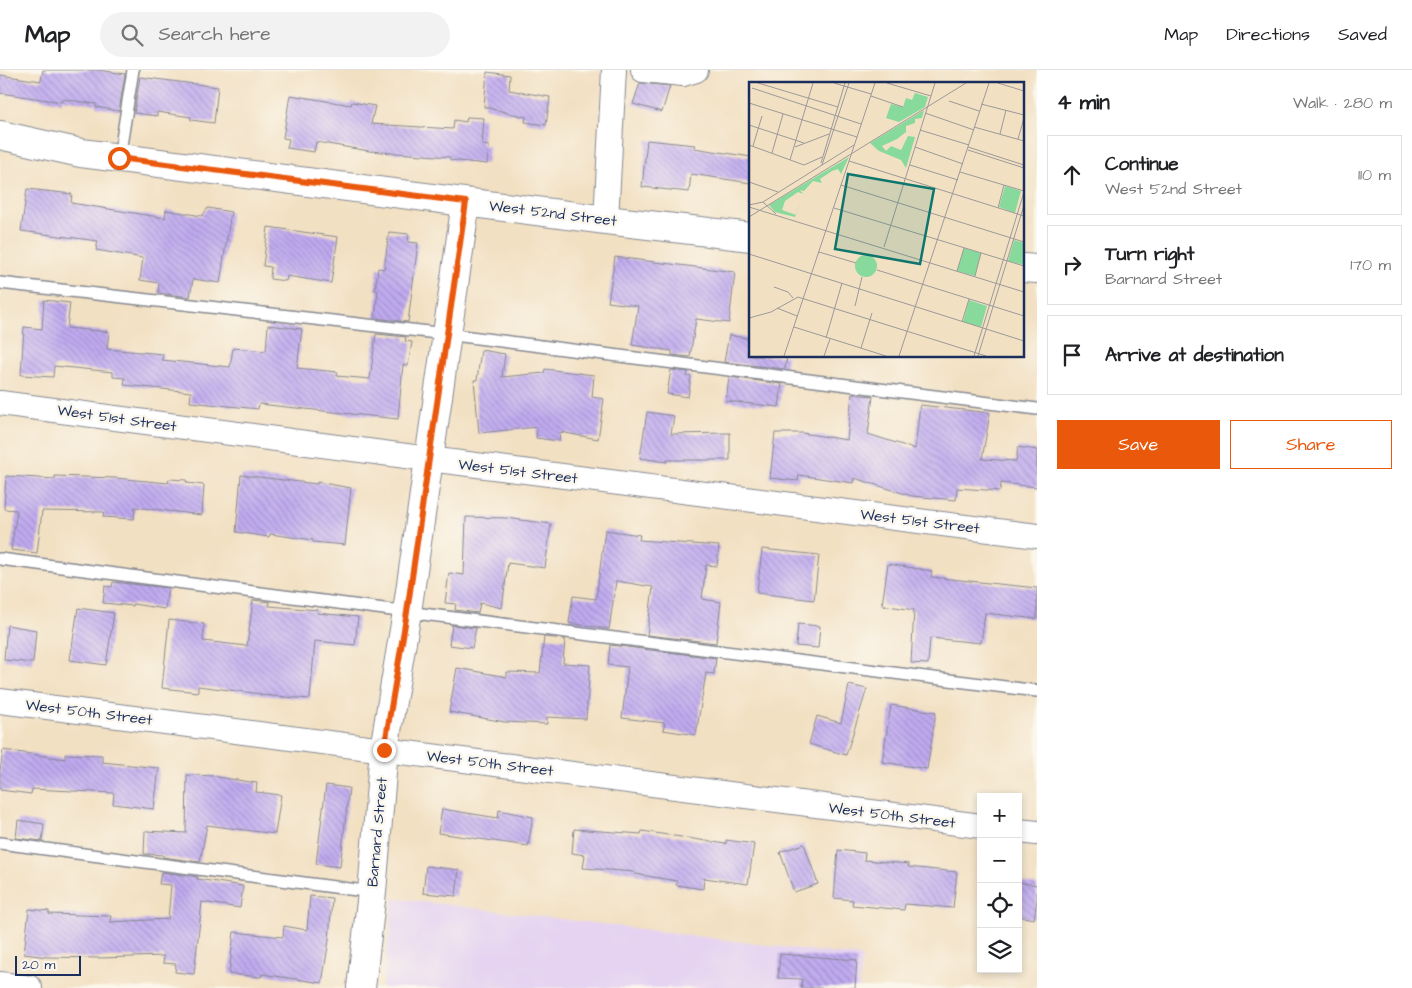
<!DOCTYPE html>
<meta charset="utf-8">
<style>
:root{--surface:#fff;--page:#f2f2f2;--text:#202124;--muted:#757577;--line:#e0e0e0;--accent:#ea580c}
body{margin:0;font-family:"Architects Daughter",sans-serif;background:var(--page);color:var(--text)}
.controls{position:absolute;right:15px;bottom:15px;display:grid;overflow:hidden;border-radius:0px;box-shadow:0 2px 8px #0003}
.controls button{width:45px;height:45px;display:grid;place-items:center;padding:0;border:0;border-bottom:1px solid var(--line);background:var(--surface);color:var(--text);font:25px sans-serif}
.scale{position:absolute;left:15px;bottom:12px;width:66px;box-sizing:border-box;padding-left:5px;border:2px solid #1b2f5e;border-top:0;font-size:14px;line-height:18px;white-space:nowrap;color:#1b2f5e;-webkit-text-stroke:4px #fbf7ec;paint-order:stroke}
.stop{position:absolute;width:15px;height:15px;margin:-11px;border:4px solid #ea580c;border-radius:50%;background:#fff}
.stop.end{background:#ea580c;border-color:#fff;box-shadow:0 1px 5px #0008}
.list{margin:0;padding:0;list-style:none}
h2{display:flex;justify-content:space-between;align-items:center;height:65px;margin:0;padding:0 20px;font-size:21px}
h2 small{font-size:16px;font-weight:400;color:var(--muted)}
.list li{display:grid;grid-template-columns:32px 1fr auto;gap:15px;align-items:center;box-sizing:border-box;height:80px;margin:0 10px 10px;padding:0 10px;border:1px solid var(--line);border-radius:0px}
.list b{display:block;font-size:19px;white-space:nowrap}
.list p{margin:0;font-size:16px;white-space:nowrap;color:var(--muted)}
.list em{font-size:16px;font-style:normal;color:var(--muted)}
.actions{display:flex;gap:10px;padding:15px 20px}
.actions a{flex:1;padding:11px 0;border:1px solid var(--accent);border-radius:0px;text-align:center;font-size:18px;color:var(--accent)}
.actions .main{background:var(--accent);color:#fff}
.icon{flex:none;width:28px;height:28px;fill:none;stroke:currentColor;stroke-width:2;stroke-linecap:round;stroke-linejoin:round}
.map{position:relative;flex:none;width:1037px;height:918px;overflow:hidden}
header{display:flex;align-items:center;gap:30px;box-sizing:border-box;height:70px;padding:0 25px;background:var(--surface);border-bottom:1px solid var(--line)}
header strong{font-size:24px}
nav{display:flex;gap:28px;margin-inline-start:auto;font-size:18px}
.search{width:350px;height:45px;background:var(--page);display:flex;align-items:center;gap:12px;box-sizing:border-box;padding:0 18px;border-radius:28px;color:var(--muted);font-size:19px}
main{display:flex}
aside{flex:1;background:var(--surface)}
.map>svg:first-child{display:block}
.built{fill:#e5d3f1}
.building{fill:url(#building-back-hatch)}
.lines{fill:none;stroke-linecap:round;stroke-linejoin:round}
.lane-casing{stroke:#868890;stroke-width:14}
.street-casing{stroke:#868890;stroke-width:26}
.secondary-casing{stroke:#868890;stroke-width:30}
.lane{stroke:#fff;stroke-width:11}
.street{stroke:#fff;stroke-width:24}
.secondary{stroke:#fff;stroke-width:28}
.route{stroke:#ea580c;stroke-width:6}
.labels{text-anchor:middle;stroke-width:5;stroke-linejoin:round;paint-order:stroke}
.street-label{font-size:15px;fill:#1b2f5e;stroke:#fbf7ec}
.inset-road{fill:none;stroke:#9c999a;stroke-width:1}
.view{fill:#0f766e;fill-opacity:0.15;stroke:#0f766e;stroke-width:2.5}
.inset-edge{fill:none;stroke:#1b2f5e;stroke-width:2.5}
</style>
<header>
<strong>Map</strong>
<div class="search"><svg class="icon" aria-label="search" viewBox="0 0 24 24"><circle cx="10" cy="10" r="6"/><path d="M15 15l6 6"/></svg>Search here</div>
<nav><a>Map</a><a>Directions</a><a>Saved</a></nav>
</header>
<main>
<div class="map">
<svg width="1037" height="918" viewBox="0 0 1037 918">
<defs>
<pattern id="building-back-hatch" width="6" height="6" patternUnits="userSpaceOnUse" patternTransform="scale(1.25)"><rect width="6" height="6" fill="#c1abf0"/><path d="M-1 5l2 2M0 0l6 6M5-1l2 2" fill="none" stroke="#9c8cc6"/></pattern>
</defs>
<rect width="100%" height="100%" fill="#fbf7ec"/>
<filter id="ink" filterUnits="userSpaceOnUse"><feTurbulence type="fractalNoise" baseFrequency=".02" numOctaves="2"/><feDisplacementMap in="SourceGraphic" scale="10" xChannelSelector="R" yChannelSelector="G"/><feConvolveMatrix kernelMatrix="1 2 1 2 8 2 1 2 1" color-interpolation-filters="sRGB"/></filter>
<filter id="wash" filterUnits="userSpaceOnUse"><feTurbulence type="fractalNoise" baseFrequency=".0096" numOctaves="4" result="noise"/><feDisplacementMap in="SourceGraphic" scale="20" xChannelSelector="R" yChannelSelector="G"/><feGaussianBlur stdDeviation="1.12" result="paint"/><feColorMatrix in="noise" values="0 0 0 0 0 0 0 0 0 0 0 0 0 0 0 0 0 1.4 0 .05"/><feComposite in="paint" operator="in"/></filter>
<g filter="url(#wash)">
<rect width="100%" height="100%" fill="#f2e0c2"/>
<path class="built" d="M 394,828 L 862,887 L 859,918 L 382,918 Z"/>
<g id="blocks">
<path class="building" d="M 43,0 L 98,0 L 125,4 L 119,41 L 96,37 L 96,34 L 62,29 L 62,32 L 0,23 L 0,5 L 41,11 Z
M 487,2 L 510,5 L 509,20 L 550,27 L 546,55 L 525,52 L 526,47 L 484,37 Z
M 140,7 L 218,17 L 214,53 L 191,50 L 191,47 L 157,42 L 157,46 L 134,43 Z
M 640,13 L 670,16 L 662,42 L 633,34 Z
M 290,25 L 351,35 L 352,32 L 375,36 L 371,54 L 453,59 L 454,50 L 466,52 L 467,47 L 484,48 L 482,75 L 489,76 L 487,94 L 450,90 L 450,87 L 369,81 L 316,72 L 314,82 L 287,78 L 289,69 L 283,68 Z
M 647,70 L 695,75 L 694,78 L 751,87 L 751,113 L 691,104 L 689,122 L 642,117 Z
M 27,119 L 72,124 L 71,133 L 165,148 L 166,140 L 202,146 L 208,138 L 231,142 L 220,213 L 193,209 L 190,227 L 158,223 L 159,213 L 140,210 L 143,188 L 96,180 L 98,171 L 21,161 Z
M 268,157 L 338,167 L 331,213 L 287,206 L 286,211 L 270,209 L 271,197 L 263,196 Z
M 389,162 L 409,164 L 408,172 L 418,173 L 408,252 L 375,248 L 378,220 L 375,220 L 378,198 L 384,199 Z
M 615,187 L 735,202 L 729,253 L 696,249 L 690,287 L 672,285 L 672,281 L 632,275 L 638,236 L 608,232 Z
M 44,230 L 70,233 L 67,258 L 109,262 L 107,279 L 163,284 L 162,290 L 230,297 L 233,278 L 266,281 L 268,255 L 302,259 L 297,298 L 338,302 L 337,306 L 370,309 L 376,264 L 406,267 L 405,271 L 412,272 L 408,296 L 403,295 L 398,349 L 259,334 L 258,339 L 190,332 L 191,322 L 124,315 L 125,308 L 113,307 L 113,302 L 54,296 L 53,307 L 21,305 L 24,257 L 42,259 Z
M 729,265 L 751,269 L 751,286 L 787,286 L 785,299 L 724,292 Z
M 481,280 L 505,284 L 502,307 L 544,303 L 545,299 L 594,305 L 592,327 L 604,329 L 598,369 L 560,362 L 559,371 L 536,368 L 537,357 L 479,363 L 474,310 L 477,310 Z
M 671,300 L 688,302 L 687,306 L 691,307 L 688,327 L 667,324 Z
M 729,307 L 782,314 L 779,337 L 726,331 Z
M 852,324 L 873,326 L 868,364 L 915,379 L 920,335 L 990,343 L 982,389 L 1016,391 L 1018,377 L 1037,380 L 1037,417 L 1001,413 L 1000,421 L 957,418 L 956,430 L 912,426 L 854,408 L 853,413 L 799,405 L 798,411 L 770,408 L 775,363 L 802,363 L 847,370 Z
M 647,342 L 674,346 L 671,364 L 730,363 L 730,390 L 667,390 L 667,392 L 640,388 Z
M 241,405 L 317,414 L 317,412 L 351,418 L 345,475 L 313,472 L 313,470 L 270,464 L 269,467 L 236,462 Z
M 6,406 L 55,409 L 55,406 L 115,408 L 168,413 L 169,409 L 186,410 L 187,413 L 204,415 L 202,445 L 135,437 L 134,449 L 103,447 L 104,442 L 42,441 L 37,483 L 11,480 L 17,440 L 4,439 Z
M 466,447 L 506,448 L 551,454 L 545,498 L 508,493 L 502,538 L 480,533 L 478,543 L 455,540 L 456,534 L 445,533 L 449,503 L 464,505 Z
M 605,460 L 640,465 L 639,470 L 719,476 L 717,496 L 706,495 L 702,529 L 721,532 L 716,573 L 647,565 L 653,517 L 616,511 L 609,559 L 569,553 L 573,526 L 596,529 Z
M 762,479 L 819,485 L 814,530 L 757,523 Z
M 888,494 L 932,501 L 931,507 L 1037,518 L 1037,549 L 985,543 L 981,573 L 930,568 L 928,594 L 911,593 L 914,540 L 882,535 Z
M 113,512 L 168,518 L 165,539 L 133,534 L 133,536 L 103,533 L 105,516 L 112,517 Z
M 253,530 L 270,532 L 269,536 L 318,540 L 317,543 L 358,547 L 355,575 L 315,571 L 310,629 L 260,625 L 261,624 L 198,616 L 198,622 L 162,618 L 169,550 L 204,554 L 203,571 L 247,576 Z
M 78,538 L 114,543 L 106,595 L 70,590 Z
M 798,554 L 820,556 L 818,578 L 796,576 Z
M 7,555 L 36,560 L 33,593 L 4,590 Z
M 452,555 L 476,558 L 472,578 L 449,575 Z
M 544,567 L 565,569 L 563,593 L 590,595 L 586,649 L 547,647 L 547,654 L 505,652 L 449,642 L 457,598 L 507,607 L 507,602 L 540,603 Z
M 610,575 L 716,588 L 714,604 L 706,603 L 696,665 L 663,660 L 665,653 L 622,648 L 628,597 L 608,595 Z
M 849,615 L 867,619 L 846,685 L 809,674 L 817,646 L 841,653 Z
M 891,635 L 936,642 L 927,699 L 882,692 Z
M 3,680 L 65,689 L 65,684 L 102,685 L 102,692 L 159,698 L 154,739 L 113,734 L 114,723 L 32,719 L 31,724 L 0,720 L 0,701 Z
M 187,705 L 217,706 L 217,707 L 257,713 L 256,722 L 281,725 L 275,764 L 207,755 L 200,792 L 163,787 L 163,785 L 144,784 L 145,761 L 186,763 Z
M 326,715 L 349,718 L 340,797 L 316,794 Z
M 442,739 L 498,748 L 499,740 L 533,747 L 528,776 L 438,763 Z
M 18,750 L 44,754 L 42,771 L 16,768 Z
M 574,759 L 641,764 L 642,761 L 726,774 L 726,770 L 754,774 L 748,814 L 704,808 L 703,819 L 676,815 L 677,811 L 635,804 L 635,802 L 583,798 L 585,785 L 572,783 Z
M 804,774 L 818,814 L 794,822 L 780,782 Z
M 838,780 L 865,783 L 864,790 L 909,794 L 908,797 L 957,802 L 953,838 L 905,834 L 904,840 L 852,835 L 853,830 L 834,828 Z
M 426,796 L 459,800 L 456,826 L 423,823 Z
M 161,802 L 198,807 L 197,809 L 243,816 L 240,838 L 202,832 L 194,904 L 175,902 L 176,894 L 163,893 L 164,886 L 99,888 L 47,887 L 24,884 L 29,839 L 49,841 L 49,844 L 111,846 L 110,852 L 168,849 L 171,815 L 159,814 Z
M 1018,812 L 1037,815 L 1037,830 L 1034,849 L 1018,846 Z
M 310,826 L 332,828 L 329,870 L 322,913 L 262,904 L 261,907 L 229,904 L 234,862 L 283,867 L 284,856 L 307,860 Z
M 780,884 L 857,890 L 855,918 L 801,918 L 802,909 L 778,908 Z"/>
</g>
</g>
<g filter="url(#ink)">
<use href="#blocks" fill-opacity="0" stroke="#868890" stroke-width="1"/>
<g class="lines">
<g class="lane-casing">
<path id="lane" d="M 119,88 L 133,0
M 0,213 L 446,264 L 1037,339
M 0,489 L 407,542 L 1037,621
M 0,773 L 372,822"/>
</g>
<g class="street-casing">
<path id="street" d="M 643,0 L 683,4 L 696,0
M 606,150 L 614,0
M 0,333 L 429,389 L 1037,466
M 0,631 L 981,756
M 1018,761 L 1037,763
M 0,914 L 30,918"/>
</g>
<g class="secondary-casing">
<path id="secondary" d="M 0,65 L 81,83 L 606,150 L 751,167
M 1023,198 L 1037,199
M 361,918 L 372,822 L 384,679 L 407,542 L 466,132"/>
</g>
<use href="#lane" class="lane"/>
<use href="#street" class="street"/>
<use href="#secondary" class="secondary"/>
</g>
</g>
<g class="lines" filter="url(#ink)">
<path class="route" d="M 119,88 L 466,132 L 407,542 L 384,680"/>
</g>
<g class="labels">
<g class="street-label">
<text transform="translate(553 143) rotate(7)" y="5">West 52nd Street</text>
<text transform="translate(117 348) rotate(8)" y="5">West 51st Street</text>
<text transform="translate(518 401) rotate(7)" y="5">West 51st Street</text>
<text transform="translate(920 451) rotate(7)" y="5">West 51st Street</text>
<text transform="translate(89 642) rotate(7)" y="5">West 50th Street</text>
<text transform="translate(490 693) rotate(7)" y="5">West 50th Street</text>
<text transform="translate(892 745) rotate(7)" y="5">West 50th Street</text>
<text transform="translate(377 762) rotate(-85)" y="5">Barnard Street</text>
</g>
</g>
<g transform="translate(749 12)">
<rect width="275" height="275" fill="#f2e0c2"/>
<path d="M 166,11 L 179,15 L 176,25 L 150,40 L 137,36 L 142,22 L 154,25 L 157,16 L 163,18 ZM 175,28 L 173,36 L 166,37 L 166,41 L 157,44 L 157,50 L 148,57 L 133,64 L 137,69 L 142,64 L 152,68 L 159,54 L 166,55 L 157,86 L 152,78 L 130,69 L 121,61 ZM 100,75 L 92,92 L 89,87 L 83,89 L 71,97 L 73,101 L 64,99 L 55,109 L 51,108 L 54,112 L 49,110 L 36,119 L 33,128 L 47,133 L 52,119 L 46,135 L 26,130 L 20,123 Z" fill="#87da9b"/>
<path d="M 256,104 L 272,109 L 266,131 L 250,125 ZM 265,158 L 275,161 L 275,183 L 259,179 ZM 215,166 L 232,171 L 226,194 L 208,189 ZM106 184a11 11 0 1 1 22 0a11 11 0 1 1-22 0ZM 220,218 L 238,224 L 232,245 L 214,240 Z" fill="#87da9b"/>
<path class="inset-road" d="M 9,1 L 89,25M 85,1 L 122,12M 138,1 L 182,14M 249,1 L 275,9M 3,6 L 112,42M 122,14 L 154,25M 200,19 L 230,29M 0,21 L 108,55M 232,22 L 275,33M 176,31 L 225,48M 0,43 L 55,61M 225,45 L 275,59M 171,48 L 220,63M 251,52 L 257,28M 269,57 L 275,36M 0,63 L 55,83 L 73,75M 4,64 L 13,34M 46,65 L 80,52M 166,65 L 214,82M 219,65 L 275,83M 219,68 L 275,86M 23,71 L 34,32M 41,78 L 64,1M 100,79 L 275,134M 72,81 L 96,1M 73,83 L 100,1M 161,83 L 209,98M 211,90 L 275,109M 0,100 L 29,110M 92,103 L 275,160M 14,120 L 27,132M 0,123 L 14,120 L 105,63M 0,125 L 275,210M 85,126 L 275,184M 249,126 L 255,103M 0,135 L 217,1M 135,165 L 186,1M 70,170 L 107,181M 0,172 L 275,259M 128,188 L 275,234M 208,189 L 215,166M 226,194 L 232,171M 25,205 L 39,210 L 44,216M 106,224 L 113,195M 28,226 L 48,234M 0,236 L 22,230 L 49,215 L 237,274M 213,240 L 220,217M 45,245 L 137,274M 77,256 L 93,201M 112,266 L 123,231M 35,274 L 126,1M 75,274 L 81,257M 150,274 L 240,1M 225,274 L 275,110M 229,274 L 275,123"/>
<path class="view" d="M 99,92 L 185,107 L 171,182 L 86,167 Z"/>
<rect width="275" height="275" class="inset-edge"/>
</g>
</svg>
<div class="controls">
<button>+</button>
<button>−</button>
<button><svg class="icon" aria-label="locate" viewBox="0 0 24 24"><circle cx="12" cy="12" r="6"/><path d="M12 2v4M12 18v4M2 12h4M18 12h4"/></svg></button>
<button><svg class="icon" aria-label="layers" viewBox="0 0 24 24"><path d="M12 4l9 5-9 5-9-5zM3 14l9 5 9-5"/></svg></button>
</div>
<div class="scale">20 m</div>
<div class="stop" style="left:119px;top:88px"></div>
<div class="stop end" style="left:384px;top:680px"></div>
</div>
<aside>
<h2>4 min<small>Walk · 280 m</small></h2>
<ul class="list">
<li><svg class="icon" aria-label="ahead" viewBox="0 0 24 24"><path d="M12 20V5M6 11l6-6 6 6"/></svg><div><b>Continue</b><p>West 52nd Street</p></div><em>110 m</em></li>
<li><svg class="icon" aria-label="right" viewBox="0 0 24 24"><path d="M7 20v-9h11M14 6l5 5-5 5"/></svg><div><b>Turn right</b><p>Barnard Street</p></div><em>170 m</em></li>
<li><svg class="icon" aria-label="arrive" viewBox="0 0 24 24"><path d="M6 21V4h12l-3 4 3 4H6"/></svg><div><b>Arrive at destination</b></div></li>
</ul>
<div class="actions"><a class="main">Save</a><a>Share</a></div>
</aside>
</main>
